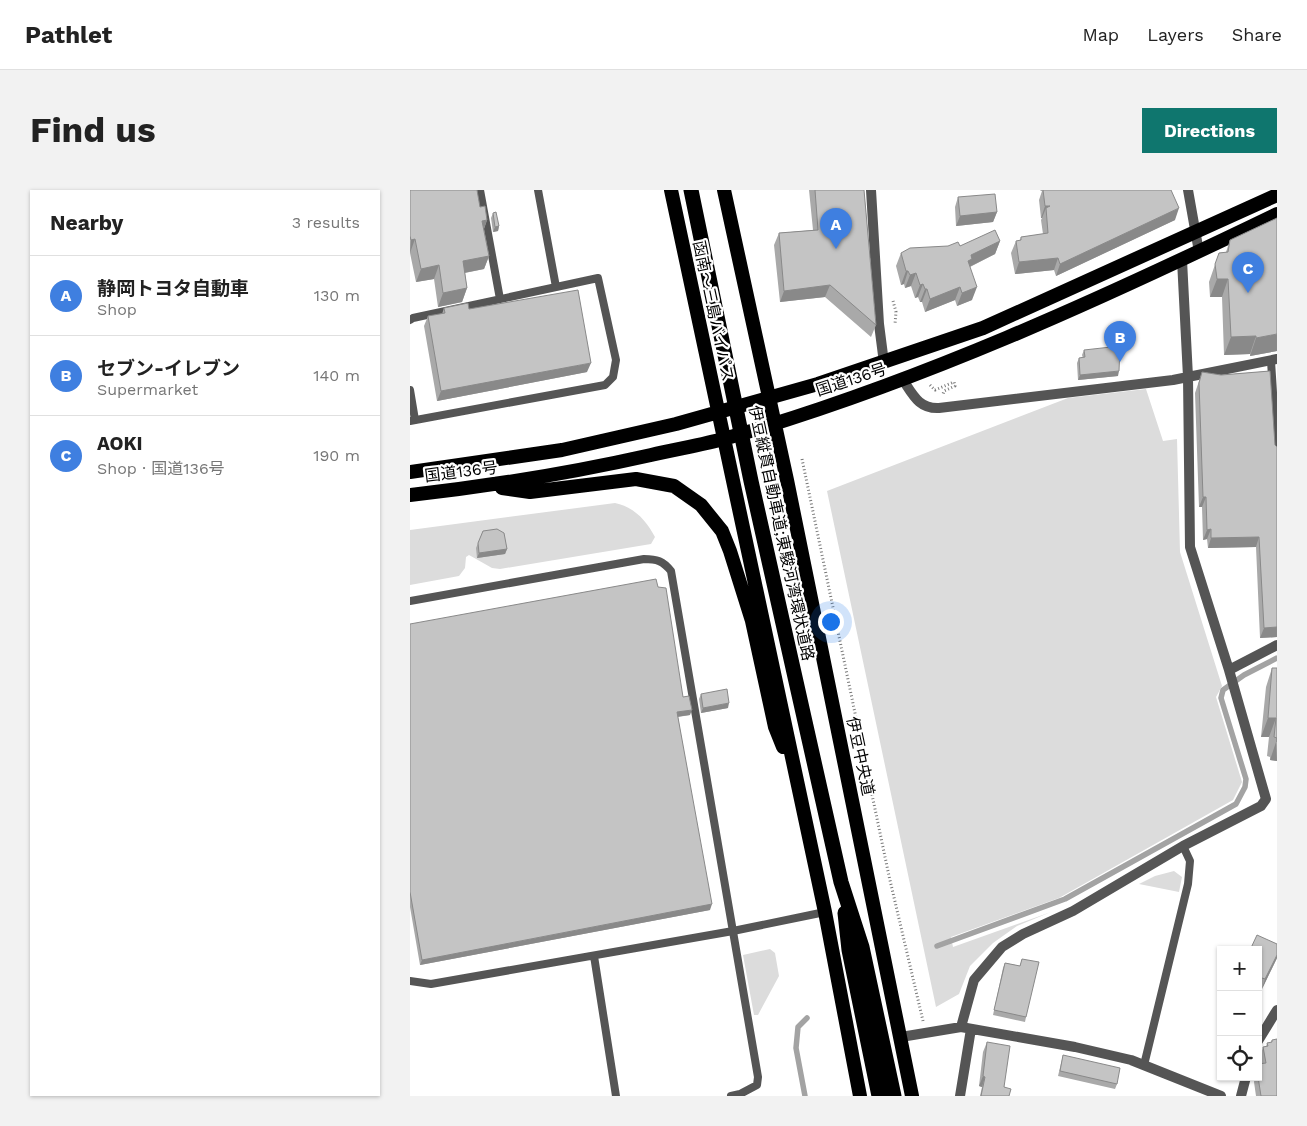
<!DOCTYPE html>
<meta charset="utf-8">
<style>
:root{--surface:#fff;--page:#f2f2f2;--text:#222;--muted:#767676;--line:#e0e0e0;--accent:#0f766e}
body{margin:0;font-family:"Work Sans","Noto Sans JP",sans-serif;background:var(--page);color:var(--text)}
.controls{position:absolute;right:15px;bottom:15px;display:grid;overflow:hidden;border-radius:0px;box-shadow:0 1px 4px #0004}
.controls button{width:45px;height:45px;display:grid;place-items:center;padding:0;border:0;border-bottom:1px solid var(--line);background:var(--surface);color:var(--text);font:25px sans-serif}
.you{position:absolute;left:420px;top:431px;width:18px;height:18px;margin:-12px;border:4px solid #fff;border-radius:50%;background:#1a73e8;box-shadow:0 0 0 8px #1a73e833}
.badge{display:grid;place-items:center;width:32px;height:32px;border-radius:50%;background:var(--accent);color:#fff;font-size:16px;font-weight:700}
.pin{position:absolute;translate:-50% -41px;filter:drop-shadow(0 1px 2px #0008)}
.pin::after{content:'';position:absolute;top:26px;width:18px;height:15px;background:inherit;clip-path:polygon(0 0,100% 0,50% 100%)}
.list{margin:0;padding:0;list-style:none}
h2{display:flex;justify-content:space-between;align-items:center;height:65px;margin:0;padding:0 20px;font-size:21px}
h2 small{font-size:16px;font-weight:400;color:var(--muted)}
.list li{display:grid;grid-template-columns:32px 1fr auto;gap:15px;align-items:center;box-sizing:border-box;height:80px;padding:0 20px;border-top:1px solid var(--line)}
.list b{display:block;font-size:19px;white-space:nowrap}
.list p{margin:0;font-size:16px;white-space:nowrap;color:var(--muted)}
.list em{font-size:16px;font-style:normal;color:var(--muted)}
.icon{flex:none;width:28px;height:28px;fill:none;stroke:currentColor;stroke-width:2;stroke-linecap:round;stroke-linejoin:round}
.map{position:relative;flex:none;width:867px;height:906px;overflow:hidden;border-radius:0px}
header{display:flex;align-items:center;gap:30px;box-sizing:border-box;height:70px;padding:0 25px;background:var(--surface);border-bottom:1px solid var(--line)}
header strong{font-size:24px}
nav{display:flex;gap:28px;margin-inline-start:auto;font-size:18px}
.intro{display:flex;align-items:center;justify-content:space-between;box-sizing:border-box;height:120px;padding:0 30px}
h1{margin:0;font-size:35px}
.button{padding:12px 22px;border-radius:0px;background:var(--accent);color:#fff;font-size:18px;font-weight:700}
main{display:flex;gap:30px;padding:0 30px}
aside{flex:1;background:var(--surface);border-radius:0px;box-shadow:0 1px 4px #0004}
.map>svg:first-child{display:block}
.green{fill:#dcdcdc}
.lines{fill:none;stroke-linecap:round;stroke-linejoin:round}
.stream{stroke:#a3a3a3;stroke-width:5.5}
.path{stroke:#777;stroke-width:3;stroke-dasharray:1 2.5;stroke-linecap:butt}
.service{stroke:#555;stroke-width:8}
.minor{stroke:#555;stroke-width:10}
.trunk{stroke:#000;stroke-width:14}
.motorway{stroke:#000;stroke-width:15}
.wall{fill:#a9a9a9}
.shaded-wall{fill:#898989}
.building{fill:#c4c4c4;stroke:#898989}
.labels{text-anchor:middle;stroke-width:4.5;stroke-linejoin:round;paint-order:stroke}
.street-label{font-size:16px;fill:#000;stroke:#fff}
</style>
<header>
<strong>Pathlet</strong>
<nav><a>Map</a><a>Layers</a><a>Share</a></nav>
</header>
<div class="intro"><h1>Find us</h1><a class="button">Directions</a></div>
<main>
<aside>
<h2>Nearby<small>3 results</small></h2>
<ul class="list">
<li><span class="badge" style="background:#3f7fe0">A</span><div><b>静岡トヨタ自動車</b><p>Shop</p></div><em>130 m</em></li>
<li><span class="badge" style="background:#3f7fe0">B</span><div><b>セブン-イレブン</b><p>Supermarket</p></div><em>140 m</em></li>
<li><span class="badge" style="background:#3f7fe0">C</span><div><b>AOKI</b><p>Shop · 国道136号</p></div><em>190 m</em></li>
</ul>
</aside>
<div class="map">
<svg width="867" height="906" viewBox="0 0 867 906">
<rect width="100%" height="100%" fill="#fff"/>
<path class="green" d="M 736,199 L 753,251 L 767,249 L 770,362 L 812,496 L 806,507 L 832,592 L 823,610 L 649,708 L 541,747 L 543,757 L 641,722 L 607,736 L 583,753 L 560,776 L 549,804 L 526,817 L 417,301 L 658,208 Z
M 205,313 C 224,317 236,330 245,347 L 241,354 L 90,379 L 82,378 L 59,365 L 56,367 L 55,378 L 49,386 L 0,395 L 0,340 Z
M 764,681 L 772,687 L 769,702 L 729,694 L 745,686 Z
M 360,759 L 365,763 L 369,786 L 348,825 L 344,825 L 333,765 Z"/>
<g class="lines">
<path class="stream" d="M 527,756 L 655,709 L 826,614 L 835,597 L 836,589 L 811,508 L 813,500 L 834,485 L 867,468
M 395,906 L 386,858 L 388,837 L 397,828"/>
<path class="path" d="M 483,111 L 486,122 L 485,134
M 520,195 L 525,200 L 544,192 L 545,196 L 534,201 L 533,204
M 392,269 L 479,686 L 513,831"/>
<path class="service" d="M 70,0 L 90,109
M 128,0 L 146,97
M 0,130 L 3,128 L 188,88 L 206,170 L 203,187 L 195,195 L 0,231
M 861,171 L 867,265
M 0,200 L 5,230
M 0,411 L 234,369 C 247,369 253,371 261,381 L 348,887 L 347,895 L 330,904 L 321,906
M 184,766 L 206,906
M 0,791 L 21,794 L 323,741 L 415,722
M 734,875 L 778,694 L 780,671 L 773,656"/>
<path class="minor" d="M 461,0 L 469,134 L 474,173
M 778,0 L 789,62
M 493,190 C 503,205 509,219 529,218 L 763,190 L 867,169
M 819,480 L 867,455
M 551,837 L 564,790 L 592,757 L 613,744 L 663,721 L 773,656 L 851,616 L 856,609 L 819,480 L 780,357 L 778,187 L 772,70
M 491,847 L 551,837 L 665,857 L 721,870 L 811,906
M 848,851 L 867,820
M 550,906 L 561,839
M 831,906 L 836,887"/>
<path class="trunk" d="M 261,0 L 415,722 L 450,906
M 314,0 L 377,290 L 502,906
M 0,282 L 152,260 L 266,234 L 408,194 L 573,138 L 867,5
M 92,298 L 120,302 L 226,289 L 264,296 L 291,315 L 312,341 L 320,361 L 342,431 L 365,537 L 373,557
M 0,305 C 81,296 161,283 241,265 C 266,259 292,255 317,248 C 508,193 689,110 867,24"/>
<path class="motorway" d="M 281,0 L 341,291 L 431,692 L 452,757 L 484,906
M 435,723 L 439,760 L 469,906"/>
</g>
<path class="wall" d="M 0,0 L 70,17 L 77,30 L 74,39 L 79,66 L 74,79 L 55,83 L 57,98 L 52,112 L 28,117 L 24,89 L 6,92 L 0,63 Z
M 399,0 L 454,0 L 466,135 L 461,147 L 415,107 L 370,112 L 364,55 L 369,43 L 403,40 Z
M 630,0 L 761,0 L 765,30 L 646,86 L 644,80 L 605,84 L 601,63 L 606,51 L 610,50 L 611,47 L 633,44 L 631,30 L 632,28 L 631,28 L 629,10 L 632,1 L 631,1 Z
M 548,7 L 587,22 L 583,32 L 546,36 L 545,17 Z
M 83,23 L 89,36 L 88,41 L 83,42 L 81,28 Z
M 820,50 L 867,161 L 840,166 L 840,164 L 814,165 L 812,107 L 800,107 L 799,92 L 809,63 L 816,62 Z
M 590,51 L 585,64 L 560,77 L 562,110 L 547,116 L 545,110 L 515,122 L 512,112 L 510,112 L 508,107 L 505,108 L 501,96 L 495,98 L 494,94 L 491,95 L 486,76 L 491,63 Z
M 34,118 L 59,119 L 177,182 L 27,211 L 14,136 L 18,126 L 32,124 Z
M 674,160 L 708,186 L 668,190 L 667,173 L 669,168 L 673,168 L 672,165 Z
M 860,181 L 867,447 L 850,448 L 846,357 L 798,358 L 797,349 L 793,350 L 792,317 L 789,317 L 785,203 L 792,182 L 811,185 Z
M 73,341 L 97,359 L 95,364 L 67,368 L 66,358 Z
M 0,434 L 273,507 L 280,525 L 268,527 L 300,720 L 10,775 L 0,717 Z
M 862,478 L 867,478 L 867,571 L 860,570 L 860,567 L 857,566 L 859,547 L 851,547 L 856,497 Z
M 291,504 L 318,518 L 291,523 L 289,509 Z
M 867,754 L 867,768 L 852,799 L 848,798 L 848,760 Z
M 612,769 L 616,827 L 615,832 L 583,825 L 593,778 L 595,773 L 610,776 Z
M 862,850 L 867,906 L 846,906 L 844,892 L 845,887 L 848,887 L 848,874 L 851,874 L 850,867 L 853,857 L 856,857 L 857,853 L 861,852 Z
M 577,852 L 594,897 L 599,906 L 570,906 L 572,897 L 569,896 L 573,862 Z
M 653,865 L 707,894 L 705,899 L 648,886 Z"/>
<path class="shaded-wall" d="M 635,16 L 640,16 L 636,18 L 632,28 L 631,28 Z
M 769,18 L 765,30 L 646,86 L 650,74 Z
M 587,22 L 583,32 L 546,36 L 550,26 Z
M 77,30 L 72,44 L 72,31 Z
M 89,36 L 88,41 L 83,42 L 85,37 Z
M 5,49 L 0,63 L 1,50 Z
M 590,51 L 585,64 L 559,77 L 558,71 L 561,65 Z
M 79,66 L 74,79 L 48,84 L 53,71 Z
M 648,68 L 644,80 L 605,84 L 609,72 Z
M 29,75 L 24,89 L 6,92 L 11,79 Z
M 496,81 L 498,81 L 494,94 L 491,95 Z
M 506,83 L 501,96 L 495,98 L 500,85 Z
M 807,89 L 818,89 L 812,107 L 800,107 Z
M 513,94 L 508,107 L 505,108 L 510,95 Z
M 420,95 L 415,107 L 370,112 L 374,101 Z
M 550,97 L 545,110 L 515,122 L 520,109 Z
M 567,97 L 562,110 L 547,116 L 552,103 Z
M 57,98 L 52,112 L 28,117 L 33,103 Z
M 515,99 L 517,99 L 512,112 L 510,112 Z
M 867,144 L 867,161 L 840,166 L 846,148 Z
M 846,146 L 840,164 L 814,165 L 821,147 Z
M 181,173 L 177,182 L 27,211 L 31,201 Z
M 709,181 L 708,186 L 668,190 L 670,185 Z
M 793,307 L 796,307 L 792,317 L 789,317 Z
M 801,339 L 797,349 L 793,350 L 797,340 Z
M 849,347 L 846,357 L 798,358 L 801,348 Z
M 97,359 L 95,364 L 67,368 L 69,363 Z
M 867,437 L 867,447 L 850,448 L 854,438 Z
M 319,513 L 318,518 L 291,523 L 293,518 Z
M 282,520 L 280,525 L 265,527 L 267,522 Z
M 858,528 L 866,528 L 859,547 L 851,547 Z
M 866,552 L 867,571 L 860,570 Z
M 302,714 L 300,720 L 10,775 L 12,770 Z
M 867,765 L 867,768 L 852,799 L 855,789 Z
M 573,886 L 575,887 L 572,897 L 569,896 Z"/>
<path class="building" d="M 0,0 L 67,0 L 70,17 L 75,16 L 77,30 L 72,31 L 79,66 L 53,71 L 57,98 L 33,103 L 29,75 L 11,79 L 5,49 L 1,50 L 0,46 Z
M 405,0 L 454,0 L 466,135 L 420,95 L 374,101 L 369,43 L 408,40 Z
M 633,0 L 761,0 L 769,18 L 650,74 L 648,68 L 609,72 L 606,51 L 611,50 L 611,47 L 638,43 L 636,18 L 640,16 L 635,16 Z
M 585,4 L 587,22 L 550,26 L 548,7 Z
M 86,22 L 89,36 L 85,37 L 83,23 Z
M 867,28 L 867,144 L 846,148 L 846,146 L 821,147 L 818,89 L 807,89 L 805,74 L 809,63 L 818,62 L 820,50 Z
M 585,40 L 590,51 L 561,65 L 562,69 L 558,71 L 567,97 L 552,103 L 550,97 L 520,109 L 517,99 L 515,99 L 513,94 L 510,95 L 506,83 L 500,85 L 498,81 L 496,81 L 491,63 L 500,58 L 538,56 L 548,52 L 550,56 Z
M 168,100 L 181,173 L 31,201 L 18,126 L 35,123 L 34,118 L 58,113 L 59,119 Z
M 710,156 L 709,181 L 670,185 L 669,168 L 675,167 L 674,160 Z
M 860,181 L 865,255 L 867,257 L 867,437 L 854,438 L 849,347 L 801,348 L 801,339 L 797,340 L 796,307 L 793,307 L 789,193 L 792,182 L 811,185 Z
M 87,339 L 94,343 L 97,359 L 69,363 L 68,353 L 73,341 Z
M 246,389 L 248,397 L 256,398 L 273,507 L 279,506 L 282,520 L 267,522 L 302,714 L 12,770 L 0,702 L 0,434 Z
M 862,478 L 867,478 L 867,552 L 867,548 L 864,547 L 866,528 L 858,528 Z
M 317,499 L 319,513 L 293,518 L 291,504 Z
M 847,745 L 867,754 L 867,765 L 855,789 L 849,787 L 848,788 L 848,760 L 840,760 Z
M 612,769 L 629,772 L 616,827 L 584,820 L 595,773 L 610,776 Z
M 867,849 L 867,906 L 851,906 L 848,887 L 848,882 L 850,882 L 848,874 L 856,873 L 853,857 L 858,856 L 857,853 L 862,852 L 862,850 Z
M 577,852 L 600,856 L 594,897 L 601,899 L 599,906 L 571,906 L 575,887 L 573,886 Z
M 653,865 L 710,878 L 707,894 L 650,881 Z"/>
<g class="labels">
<g class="street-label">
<text transform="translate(304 121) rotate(78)" y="6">函南～三島バイパス</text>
<text transform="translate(441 189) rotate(-18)" y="6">国道136号</text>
<text transform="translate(51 281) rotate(-7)" y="6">国道136号</text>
<text transform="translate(372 343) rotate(78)" y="6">伊豆縦貫自動車道;東駿河湾環状道路</text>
<text transform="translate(451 566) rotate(78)" y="6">伊豆中央道</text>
</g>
</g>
</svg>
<div class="controls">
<button>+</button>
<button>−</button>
<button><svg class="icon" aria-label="locate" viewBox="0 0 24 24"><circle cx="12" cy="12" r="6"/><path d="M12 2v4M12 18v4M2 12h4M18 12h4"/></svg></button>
</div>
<div class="you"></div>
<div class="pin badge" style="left:426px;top:59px;background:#3f7fe0">A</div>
<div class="pin badge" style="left:710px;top:172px;background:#3f7fe0">B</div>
<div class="pin badge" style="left:838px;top:103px;background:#3f7fe0">C</div>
</div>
</main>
